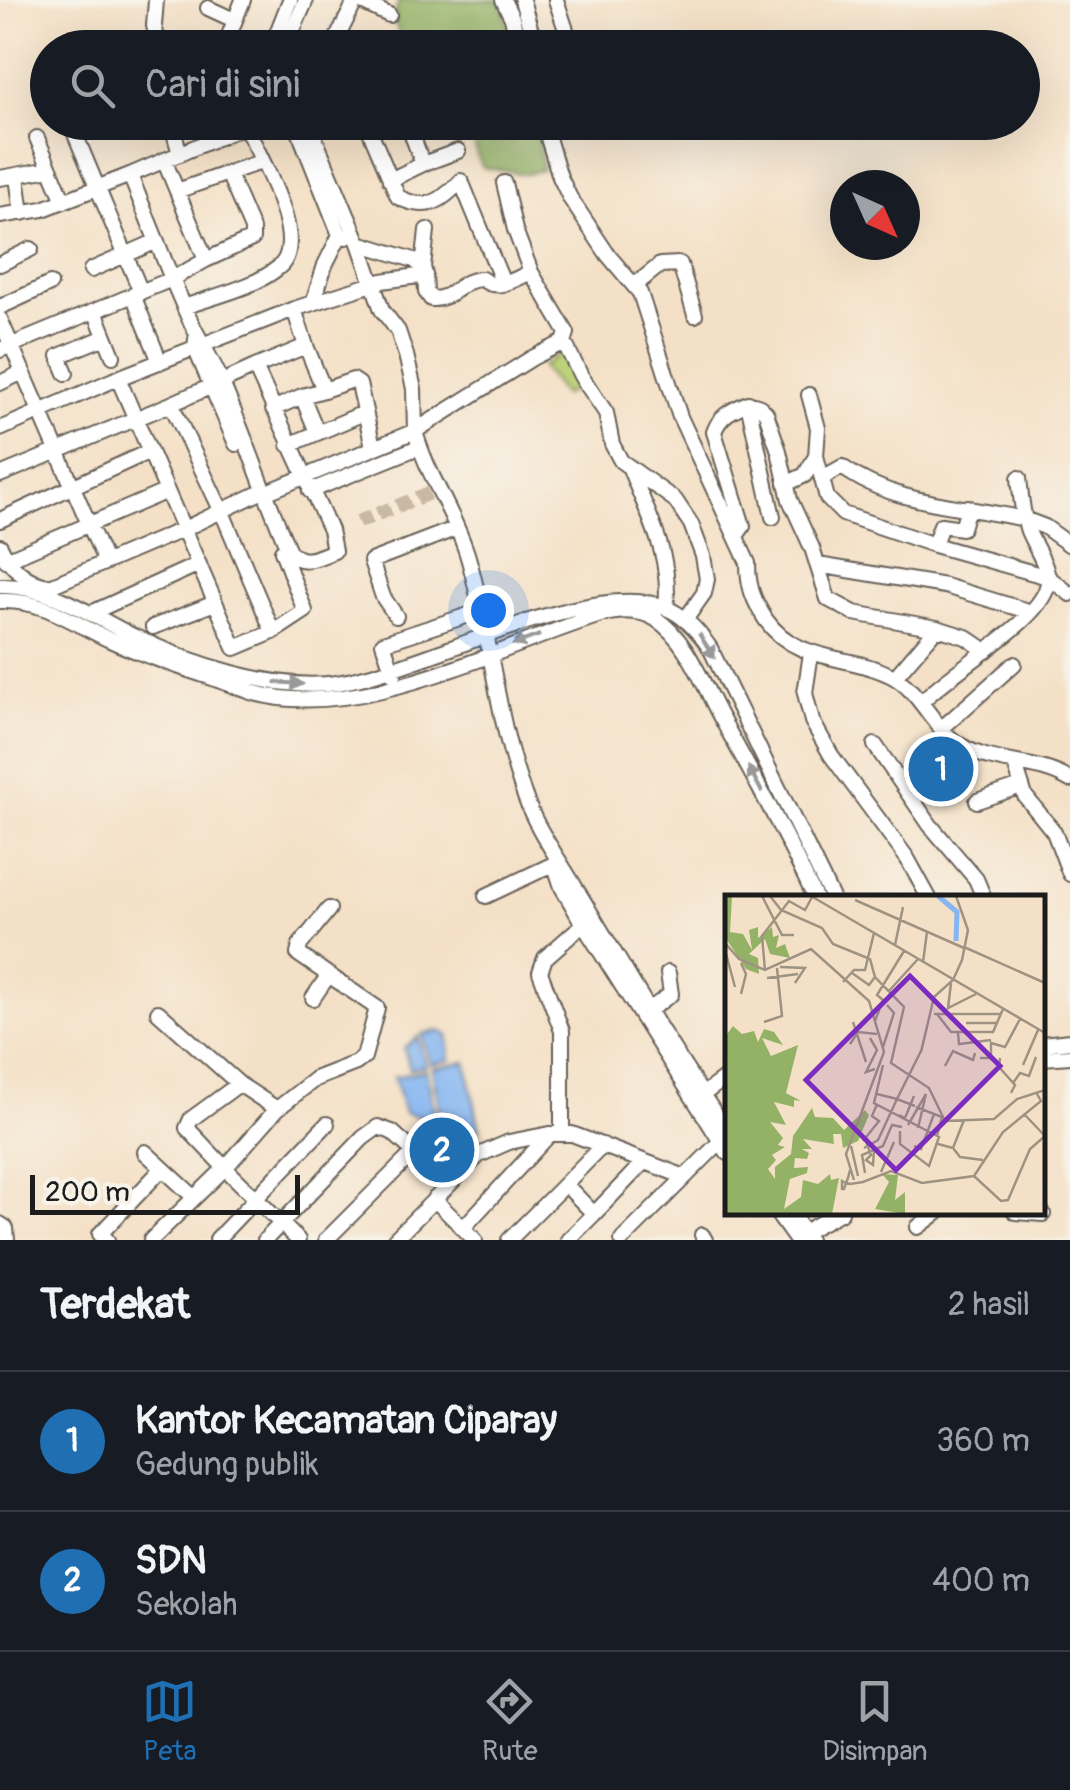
<!DOCTYPE html>
<html lang="id">
<style>
:root{--surface:#171b24;--page:#242831;--text:#f1f3f6;--muted:#9ea1a6;--line:#363941;--accent:#1f6fb2}
body{margin:0;font-family:Pangolin,sans-serif;background:var(--page);color:var(--text)}
.compass{position:absolute;left:830px;top:170px;width:90px;height:90px;border-radius:50%;background:var(--surface);box-shadow:0 10px 40px #0002;rotate:135deg}
.scale{position:absolute;left:30px;bottom:25px;width:270px;box-sizing:border-box;padding-left:10px;border:5px solid #1c1c1c;border-top:0;font-size:28px;line-height:35px;white-space:nowrap;color:#1c1c1c;-webkit-text-stroke:8px #f7f3e8;paint-order:stroke}
.you{position:absolute;left:488px;top:610px;width:35px;height:35px;margin:-25px;border:8px solid #fff;border-radius:50%;background:#1a73e8;box-shadow:0 0 0 15px #1a73e833}
.badge{display:grid;place-items:center;width:65px;height:65px;border-radius:50%;background:var(--accent);color:#fff;font-size:32px;font-weight:700}
.pin{position:absolute;translate:-50% -50%;border:5px solid #fff;box-shadow:0 2px 10px #0006}
.list{margin:0;padding:0;list-style:none}
h2{display:flex;justify-content:space-between;align-items:center;height:130px;margin:0;padding:0 40px;font-size:42px}
h2 small{font-size:32px;font-weight:400;color:var(--muted)}
.list li{display:grid;grid-template-columns:65px 1fr auto;gap:30px;align-items:center;box-sizing:border-box;height:140px;padding:0 40px;border-top:2px solid var(--line)}
.list b{display:block;font-size:38px;white-space:nowrap}
.list p{margin:0;font-size:32px;white-space:nowrap;color:var(--muted)}
.list em{font-size:32px;font-style:normal;color:var(--muted)}
.icon{flex:none;width:55px;height:55px;fill:none;stroke:currentColor;stroke-width:2;stroke-linecap:round;stroke-linejoin:round}
.map{position:relative;flex:none;width:1070px;height:1240px;overflow:hidden}
.search{position:absolute;background:var(--surface);box-shadow:0 10px 40px #0002;left:30px;right:30px;top:30px;height:110px;display:flex;align-items:center;gap:25px;box-sizing:border-box;padding:0 35px;border-radius:55px;color:var(--muted);font-size:38px}
.sheet{height:410px;background:var(--surface)}
nav{display:flex;justify-content:space-around;align-items:center;box-sizing:border-box;height:140px;border-top:2px solid var(--line);background:var(--surface);font-size:28px;color:var(--muted)}
nav a{display:grid;justify-items:center;gap:5px}
nav .on{color:var(--accent)}
.map>svg:first-child{display:block}
.green{fill:#bbd074;stroke:#6c7648;stroke-width:2.5}
.forest{fill:#94b266;stroke:#586741;stroke-width:2.5}
.water{fill:#85b6f1;stroke:#506986;stroke-width:2.5}
.lines{fill:none;stroke-linecap:round;stroke-linejoin:round}
.minor-tunnel{stroke:#c9b9a4;stroke-width:14;stroke-dasharray:14 7;stroke-linecap:butt}
.minor-casing{stroke:#686158;stroke-width:18}
.minor{stroke:#fff;stroke-width:14}
.oneway{fill:#999}
.inset-river{fill:none;stroke:#85b6f1;stroke-width:5}
.inset-road{fill:none;stroke:#9e9282;stroke-width:2.5}
.view{fill:#7b2cbf;fill-opacity:0.15;stroke:#7b2cbf;stroke-width:5}
.inset-edge{fill:none;stroke:#1c1c1c;stroke-width:5}
</style>
<div class="map">
<svg width="1070" height="1240" viewBox="0 0 1070 1240">
<rect width="100%" height="100%" fill="#f7f3e8"/>
<filter id="ink" filterUnits="userSpaceOnUse"><feTurbulence type="fractalNoise" baseFrequency=".01" numOctaves="2"/><feDisplacementMap in="SourceGraphic" scale="20" xChannelSelector="R" yChannelSelector="G"/><feConvolveMatrix kernelMatrix="1 2 1 2 8 2 1 2 1" color-interpolation-filters="sRGB"/></filter>
<filter id="wash" filterUnits="userSpaceOnUse"><feTurbulence type="fractalNoise" baseFrequency=".0048" numOctaves="4" result="noise"/><feDisplacementMap in="SourceGraphic" scale="40" xChannelSelector="R" yChannelSelector="G"/><feGaussianBlur stdDeviation="2.25" result="paint"/><feColorMatrix in="noise" values="0 0 0 0 0 0 0 0 0 0 0 0 0 0 0 0 0 1.4 0 .05"/><feComposite in="paint" operator="in"/></filter>
<g filter="url(#wash)">
<rect width="100%" height="100%" fill="#f4e0c6"/>
<path class="green" d="M 564,349 L 578,388 L 563,395 L 542,367 Z"/>
<path class="forest" d="M 399,0 L 501,0 L 514,47 L 410,47 C 396,30 391,23 399,0 Z
M 485,123 L 537,123 L 542,169 L 526,174 L 483,167 C 471,147 474,141 485,123 Z"/>
<path class="water" d="M 440,1031 L 448,1035 L 450,1060 L 430,1064 L 422,1034 Z
M 418,1037 L 426,1066 L 410,1069 L 404,1048 Z
M 466,1062 L 480,1130 L 477,1132 L 442,1122 L 432,1068 Z
M 426,1070 L 436,1120 L 404,1113 L 394,1077 Z"/>
</g>
<g filter="url(#ink)">
<g class="lines">
<path class="minor-tunnel" d="M 358,522 L 437,490"/>
<g class="minor-casing">
<path id="minor" d="M 156,0 L 154,26 L 160,48
M 357,0 L 389,15
M 503,0 L 512,18 L 520,48
M 522,0 L 536,48
M 556,0 L 572,48
M 208,8 L 234,20
M 185,45 L 186,48
M 224,48 L 243,0
M 271,48 L 290,0
M 285,48 L 306,0
M 336,48 L 338,36 L 356,0
M 70,122 L 141,292
M 171,122 L 180,154
M 244,122 C 257,154 311,240 279,267 C 254,288 214,296 184,307 C 195,334 211,356 222,383 C 246,439 265,496 289,551 C 302,567 318,557 334,551 L 330,530 L 255,367 L 306,346 L 294,309
M 295,122 L 340,235
M 366,122 L 398,197 C 427,212 440,202 461,181 L 503,283
M 407,122 L 423,164 L 458,151
M 543,122 L 560,177 L 570,198 L 608,255 L 640,293 L 680,417 L 748,563 C 748,586 753,600 766,620 C 796,663 848,654 890,675 C 919,689 930,723 954,741 C 989,767 1034,758 1070,780
M 37,138 L 64,201
M 164,160 L 206,260 L 252,239 L 252,229 L 228,173 L 261,162
M 130,175 L 249,124
M 17,177 L 22,213
M 0,178 L 50,169
M 390,180 L 423,164
M 504,183 L 515,230 L 531,272
M 177,191 L 228,173
M 0,216 L 43,209 L 130,175 L 172,279 L 206,260
M 359,243 L 414,260 L 423,267 L 425,275
M 0,264 L 31,249
M 423,267 L 427,230
M 91,270 L 157,241
M 634,286 L 660,265 L 680,264 L 695,315
M 133,295 L 160,362
M 313,303 L 325,265 L 340,235 L 347,237
M 0,307 L 50,284
M 95,311 L 113,356
M 0,319 L 105,561
M 196,339 L 195,348 L 236,444
M 564,342 L 532,358 L 415,431 C 427,476 455,513 468,557 C 491,635 496,718 524,794 C 536,829 557,856 575,887 C 625,970 673,1053 728,1133
M 306,346 L 324,390 L 353,380 L 359,384 L 373,447
M 0,350 L 172,279 L 184,307
M 66,373 L 59,356 L 105,337
M 118,378 L 235,648 L 273,632 L 305,611 L 282,551
M 222,382 L 255,367
M 0,383 L 23,372
M 212,386 L 171,404 L 222,512 L 273,632
M 809,395 L 818,428 L 816,456
M 748,403 L 773,517
M 273,409 L 302,396
M 0,429 L 118,378 L 294,309 L 382,281 L 425,275 L 426,292 L 431,299 C 454,300 459,279 482,279 C 497,292 515,279 531,272 L 567,333 L 564,342 L 581,376 L 606,413 L 612,444 L 621,461 L 675,500 L 691,524 L 703,556 L 707,579 L 704,593 L 685,620
M 317,432 L 302,396 L 324,390
M 289,445 L 364,413
M 631,471 C 649,518 672,555 666,608
M 0,475 L 171,404
M 824,477 L 842,467 C 894,505 963,505 1024,519 L 1045,527 L 1070,545
M 786,484 L 805,475 L 816,456 L 827,498 L 843,514 L 934,545 L 1048,577 L 1070,594
M 310,491 L 419,447
M 265,493 L 415,431 L 414,389 L 406,355 L 398,331 L 382,310 L 359,243 L 308,122
M 0,520 L 150,451
M 736,536 L 743,526 L 714,432 C 720,415 732,410 748,403 L 760,407 L 766,413 L 779,451 L 790,500 L 812,548 L 828,599 L 854,613 L 937,628
M 934,545 L 941,525 L 962,528 L 968,507
M 0,546 C 9,566 28,584 50,586 L 184,529 L 257,494
M 6,560 L 167,491
M 818,565 L 945,586 L 1031,612
M 0,586 C 47,584 93,616 133,636 C 190,663 274,692 337,683 C 422,670 590,577 666,608 C 684,615 699,632 710,648 L 832,898
M 0,601 C 43,599 73,623 110,640 C 155,661 205,674 251,692 C 359,724 499,646 604,614 C 621,610 640,609 656,619 C 686,638 703,684 719,714 C 752,774 786,835 815,898
M 91,613 L 199,564
M 396,616 L 383,597 L 371,561 L 457,528
M 153,627 L 215,603
M 811,653 L 805,693 L 812,721 L 831,755 L 907,858 L 929,898
M 394,675 L 383,643 L 481,611
M 895,677 L 937,628 L 966,637 L 986,651
M 922,702 C 947,672 1047,619 1048,581 C 1048,565 1034,546 1028,531 C 1022,514 1021,495 1019,478
M 941,729 L 1014,664
M 875,745 L 930,825 L 976,879 L 984,898
M 1015,764 L 1025,796 L 1054,832 L 1070,874
M 977,801 L 1021,786
M 554,863 L 562,887 L 583,924 L 728,1153
M 486,896 L 558,862
M 313,998 L 328,976
M 648,1011 L 671,994 L 668,973
M 158,1012 L 239,1084
M 1042,1044 L 1070,1041
M 1042,1058 L 1070,1056
M 702,1095 L 728,1076
M 277,1109 L 225,1168 L 187,1128 L 191,1119 L 239,1084 L 277,1109 L 315,1079 L 356,1063 L 364,1057 L 377,1008 L 298,954 L 300,945 L 329,909
M 562,1132 L 562,1031 L 540,972 L 545,958 L 589,919
M 145,1152 L 194,1197
M 434,1199 L 475,1240
M 776,1212 L 796,1240
M 791,1212 L 809,1240
M 1015,1212 L 1043,1214
M 594,1214 L 644,1162
M 0,1224 L 6,1228 L 7,1240
M 918,1227 L 938,1212
M 463,1228 L 550,1134
M 702,1235 L 705,1240
M 795,1237 L 841,1212
M 217,1239 L 327,1124
M 107,1240 L 100,1234 L 162,1169
M 151,1240 L 225,1168 L 298,1240
M 265,1240 L 363,1138 L 378,1127 L 392,1132 L 449,1183
M 326,1240 L 415,1151
M 394,1240 L 479,1155 L 509,1142 L 550,1134 L 572,1134 L 685,1177
M 509,1240 L 565,1184
M 568,1240 L 594,1214 L 565,1184 L 603,1145
M 622,1240 L 724,1138"/>
</g>
<use href="#minor" class="minor"/>
</g>
<defs><path id="oneway-solid" d="M-6-.8H1V-3.2L6.5 0L1 3.2V.8H-6Z" transform="scale(2.5)"/></defs>
<g class="oneway">
<use href="#oneway-solid" transform="translate(526 640) rotate(160)"/>
<use href="#oneway-solid" transform="translate(707 646) rotate(57)"/>
<use href="#oneway-solid" transform="translate(289 683) rotate(4)"/>
<use href="#oneway-solid" transform="translate(755 779) rotate(-118)"/>
</g>
</g>
<g transform="translate(725 895)">
<rect width="320" height="320" fill="#f4e0c6"/>
<path d="M 0,1 L 7,1 L 5,37 L 18,39 L 27,55 L 24,35 L 33,32 L 33,43 L 47,32 L 48,42 L 54,40 L 51,53 L 60,49 L 65,63 L 45,59 L 40,44 L 24,59 L 33,63 L 34,79 L 21,74 L 0,42 ZM 8,131 L 17,139 L 29,136 L 33,147 L 39,134 L 49,137 L 58,150 L 37,143 L 46,161 L 73,150 L 61,198 L 76,206 L 69,205 L 69,212 L 49,207 L 61,230 L 45,227 L 58,243 L 53,250 L 60,252 L 47,260 L 51,265 L 43,274 L 50,284 L 50,272 L 66,259 L 68,241 L 87,213 L 90,222 L 108,223 L 119,235 L 140,215 L 144,220 L 133,246 L 118,253 L 116,239 L 108,239 L 109,249 L 78,244 L 87,254 L 77,254 L 84,258 L 82,264 L 70,263 L 69,273 L 83,272 L 82,278 L 65,284 L 59,314 L 76,302 L 78,285 L 93,289 L 105,279 L 106,285 L 114,283 L 107,319 L 0,319 L 0,142 ZM 157,279 L 173,280 L 170,305 L 180,297 L 180,319 L 150,314 L 164,287 Z" fill="#94b266"/>
<path class="inset-river" d="M 213,1 L 232,17 L 231,46"/>
<path class="inset-road" d="M 37,1 L 57,40 L 69,40M 45,1 L 56,15 L 97,33 L 108,49 L 145,64 L 150,82 L 179,112 L 166,168 L 204,193 L 220,226 L 269,224 L 292,204 L 320,195M 86,1 L 320,138M 130,5 L 239,53M 0,48 L 14,64 L 40,75 L 86,54 L 144,106 L 159,157 L 121,259 L 129,285M 170,50 L 178,12M 239,52 L 320,88M 0,55 L 10,92M 198,67 L 202,37M 16,68 L 21,79 L 16,99M 55,72 L 80,73 L 70,88M 40,75 L 37,41 L 64,6 L 80,15 L 87,2M 127,78 L 144,90 L 150,82M 42,83 L 73,79M 118,87 L 129,75 L 140,75 L 149,38M 226,88 L 223,113 L 251,99M 163,97 L 193,64M 209,119 L 275,119M 212,119 L 226,137 L 268,137 L 278,114M 150,126 L 158,105 L 152,100 L 179,56M 39,127 L 57,121 L 52,73M 128,127 L 141,167M 241,128 L 273,128M 233,138 L 234,149 L 266,145M 145,143 L 152,155 L 141,177 L 150,174M 125,149 L 133,137 L 152,139M 158,152 L 169,118 L 162,110M 196,157 L 209,102 L 228,85 L 237,65 L 243,35 L 231,1M 255,163 L 266,163 L 266,148 L 280,152 L 295,124M 275,163 L 274,172 L 290,190 L 286,198M 158,170 L 149,208 L 214,242 L 204,271 L 175,249 L 175,236M 298,170 L 313,135M 220,171 L 228,156 L 248,165 L 250,158M 288,188 L 295,178 L 304,181 L 311,162M 152,199 L 172,204 L 196,156M 191,212 L 217,222 L 212,241M 299,219 L 320,241M 174,220 L 180,223 L 189,201M 183,230 L 201,199M 193,233 L 201,199M 139,241 L 146,260 L 141,265 L 148,270 L 149,255M 138,246 L 154,226 L 147,221 L 152,209M 213,249 L 228,253 L 239,225M 126,251 L 133,281M 189,251 L 196,254 L 209,219M 139,253 L 153,245 L 172,204 L 190,211M 228,253 L 235,262 L 258,265M 125,275 L 123,283 L 121,288 L 119,294 L 117,294 L 117,286 L 121,288 L 125,289 L 138,287 L 166,276 L 197,288 L 249,281 L 278,237 L 316,206 L 312,199M 156,277 L 169,247M 140,278 L 137,260 L 158,251 L 167,230 L 177,232M 249,281 L 276,306 L 283,305 L 305,254 L 320,241"/>
<path class="view" d="M 185,81 L 275,171 L 171,275 L 81,185 Z"/>
<rect width="320" height="320" class="inset-edge"/>
</g>
</svg>
<svg class="compass" viewBox="-18 -18 36 36"><path d="M0-13l5 13h-10z" fill="#e53935"/><path d="M0 13l5-13h-10z" fill="#9ea1a6"/></svg>
<div class="scale">200 m</div>
<div class="you"></div>
<div class="pin badge" style="left:941px;top:769px">1</div>
<div class="pin badge" style="left:442px;top:1150px">2</div>
<div class="search"><svg class="icon" aria-label="search" viewBox="0 0 24 24"><circle cx="10" cy="10" r="6"/><path d="M15 15l6 6"/></svg>Cari di sini</div>
</div>
<section class="sheet">
<h2>Terdekat<small>2 hasil</small></h2>
<ul class="list">
<li><span class="badge">1</span><div><b>Kantor Kecamatan Ciparay</b><p>Gedung publik</p></div><em>360 m</em></li>
<li><span class="badge">2</span><div><b>SDN</b><p>Sekolah</p></div><em>400 m</em></li>
</ul>
</section>
<nav>
<a class="on"><svg class="icon" aria-label="map" viewBox="0 0 24 24"><path d="M3 6l6-2 6 2 6-2v14l-6 2-6-2-6 2zM9 4v14M15 6v14"/></svg>Peta</a>
<a><svg class="icon" aria-label="directions" viewBox="0 0 24 24"><path d="M12 3l9 9-9 9-9-9zM9 14v-3h6M13 9l2 2-2 2"/></svg>Rute</a>
<a><svg class="icon" aria-label="saved" viewBox="0 0 24 24"><path d="M7 4h10v16l-5-4-5 4z"/></svg>Disimpan</a>
</nav>
